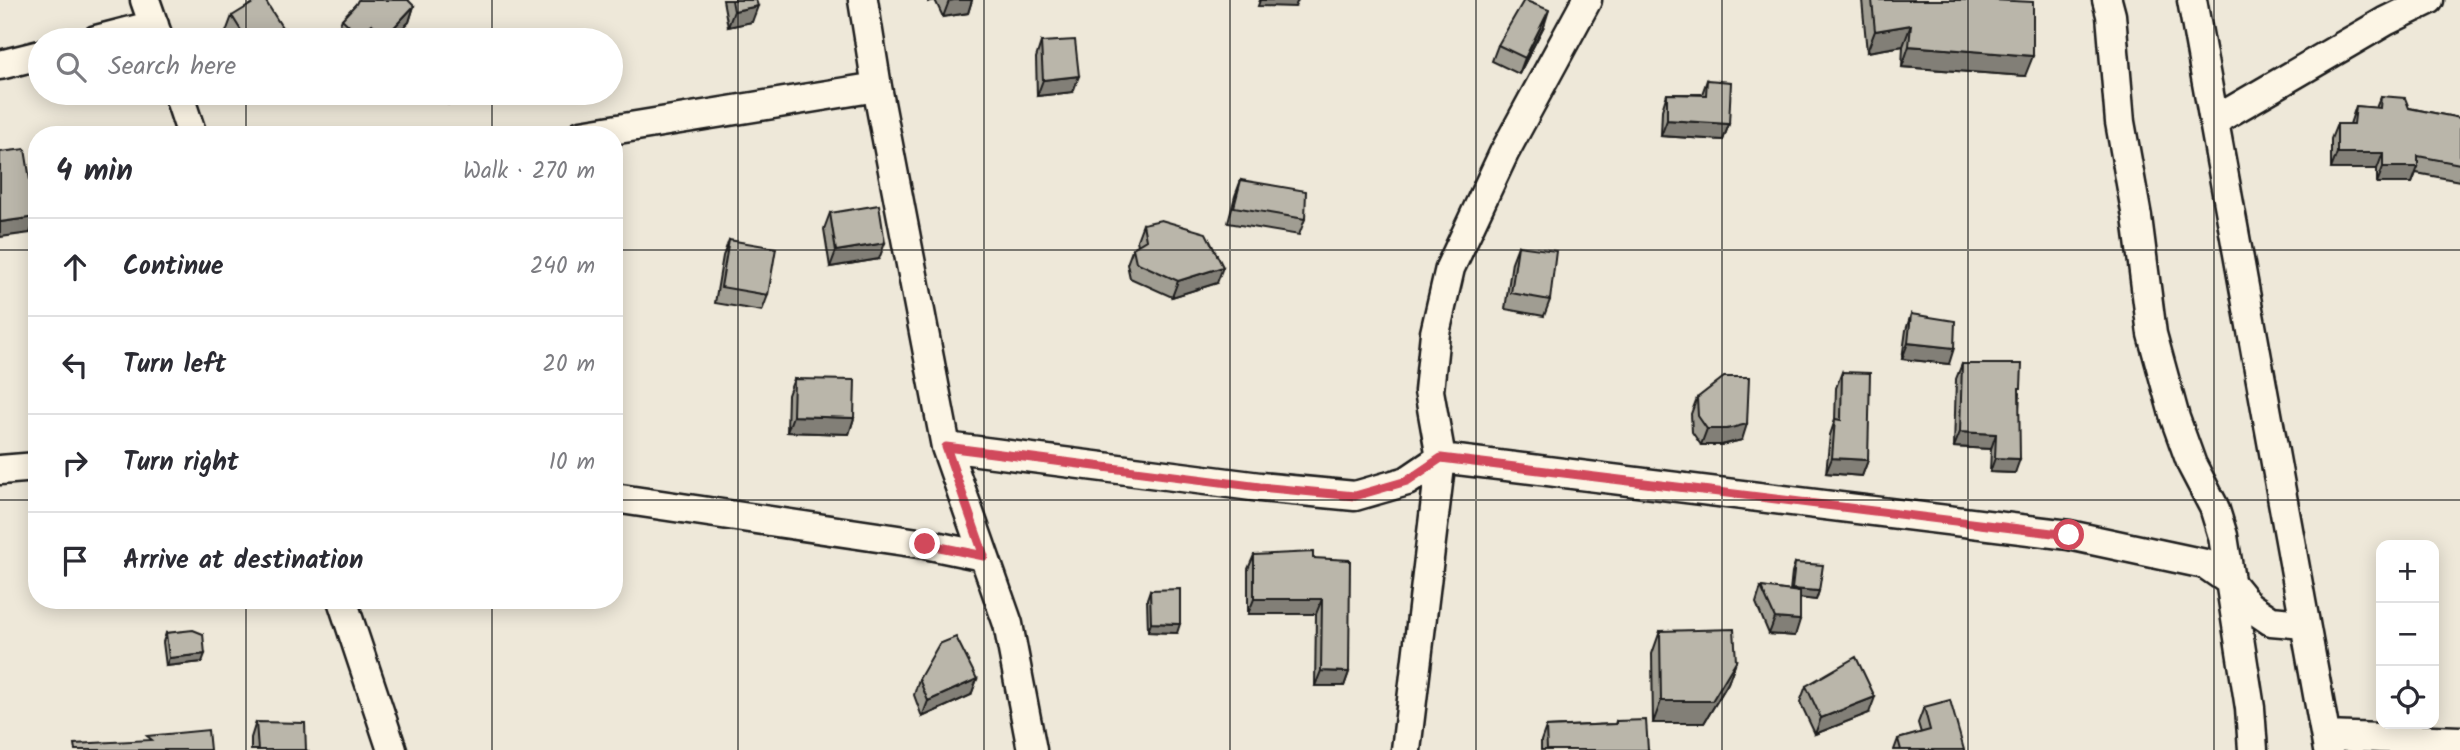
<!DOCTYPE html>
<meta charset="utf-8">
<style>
:root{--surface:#fff;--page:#f7f7f7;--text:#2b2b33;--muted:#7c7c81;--line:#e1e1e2}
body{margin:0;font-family:Kalam,sans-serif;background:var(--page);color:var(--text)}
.controls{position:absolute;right:21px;bottom:21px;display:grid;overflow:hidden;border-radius:14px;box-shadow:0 4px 18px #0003}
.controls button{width:63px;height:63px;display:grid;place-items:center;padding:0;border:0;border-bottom:2px solid var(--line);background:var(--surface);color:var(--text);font:35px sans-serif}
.stop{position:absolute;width:21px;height:21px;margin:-16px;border:5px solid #d1495b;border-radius:50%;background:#fff}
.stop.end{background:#d1495b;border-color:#fff;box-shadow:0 2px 7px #0008}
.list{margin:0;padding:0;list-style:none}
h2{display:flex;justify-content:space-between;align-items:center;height:91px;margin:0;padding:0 28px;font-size:30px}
h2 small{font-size:23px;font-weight:400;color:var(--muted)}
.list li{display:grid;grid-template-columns:46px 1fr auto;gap:21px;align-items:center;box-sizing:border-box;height:98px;padding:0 28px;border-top:2px solid var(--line)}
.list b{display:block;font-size:26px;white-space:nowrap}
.list em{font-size:23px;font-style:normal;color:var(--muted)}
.icon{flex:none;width:38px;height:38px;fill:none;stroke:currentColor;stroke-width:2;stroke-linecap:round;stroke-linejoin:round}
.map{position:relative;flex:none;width:2460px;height:750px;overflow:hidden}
.search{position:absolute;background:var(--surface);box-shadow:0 4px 18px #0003;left:28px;top:28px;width:595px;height:77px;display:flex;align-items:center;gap:18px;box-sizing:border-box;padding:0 24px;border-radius:38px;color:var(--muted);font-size:26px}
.panel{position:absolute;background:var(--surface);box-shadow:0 4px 18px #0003;left:28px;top:126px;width:595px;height:483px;border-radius:28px}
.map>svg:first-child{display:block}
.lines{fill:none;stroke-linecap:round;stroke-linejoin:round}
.minor-casing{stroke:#1c1c1c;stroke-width:33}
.minor{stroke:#fcf5e5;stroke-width:28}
.wall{fill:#a09d92;stroke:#1c1c1c;stroke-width:2}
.shaded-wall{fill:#827f77;stroke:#1c1c1c;stroke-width:2}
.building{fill:#bab6aa;stroke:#1c1c1c;stroke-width:2}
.route{stroke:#d1495b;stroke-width:9}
.grid{fill:none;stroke:#1c1c1c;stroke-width:2;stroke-opacity:0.55}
</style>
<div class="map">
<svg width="2460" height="750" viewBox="0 0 2460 750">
<rect width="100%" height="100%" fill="#eee8d9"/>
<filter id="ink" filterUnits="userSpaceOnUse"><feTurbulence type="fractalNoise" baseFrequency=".0143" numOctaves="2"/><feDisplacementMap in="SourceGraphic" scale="14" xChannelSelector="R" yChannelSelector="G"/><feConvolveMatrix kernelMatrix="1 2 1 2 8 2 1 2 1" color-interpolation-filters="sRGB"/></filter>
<g filter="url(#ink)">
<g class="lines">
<g class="minor-casing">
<path id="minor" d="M 145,0 L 159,40
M 863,0 L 877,87 L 946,447 L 1008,624 L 1032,750
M 2107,0 L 2111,15 L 2120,122 L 2137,217 L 2152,334 L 2175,418 L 2192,465 L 2214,507 L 2223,536 L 2250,708 L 2253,750
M 2192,0 L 2328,750
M 96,40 L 154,25
M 0,65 L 40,55
M 178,93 L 192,135
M 2214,121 L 2386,21 L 2429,0
M 581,135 L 877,87
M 946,447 L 1260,487 L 1355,496 L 1407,481 L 1441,458 L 2069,535 L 2205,564 L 2228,580 L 2249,606 L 2271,621 L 2304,624
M 0,470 L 37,467
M 614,498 L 925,544 L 983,556
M 342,600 L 392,750
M 2326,736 L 2460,741
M 1406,750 L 1441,458 L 1429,391 L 1435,333 L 1450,268 L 1504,153 L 1587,0"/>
</g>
<use href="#minor" class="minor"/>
</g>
<path class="wall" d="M 723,0 L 756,0 L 752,22 L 728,27 Z
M 928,0 L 972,0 L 968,13 L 943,17 L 935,0 L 928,2 Z
M 1862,0 L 1993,0 L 2025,76 L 1902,67 L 1903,46 L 1867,52 Z
M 356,4 L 414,6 L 409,22 L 391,40 L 342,40 L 336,35 L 342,19 Z
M 232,16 L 279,40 L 232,40 L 226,32 Z
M 1544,26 L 1519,74 L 1492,61 L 1498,45 Z
M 1041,42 L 1073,92 L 1037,96 L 1036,58 Z
M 1707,80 L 1729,124 L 1723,140 L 1661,136 L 1662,110 L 1667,94 L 1702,94 Z
M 445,93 L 482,93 L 449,104 Z
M 2381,96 L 2409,108 L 2460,118 L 2460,181 L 2416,173 L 2412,183 L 2377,183 L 2377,169 L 2331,169 L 2331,139 L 2337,124 L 2350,124 L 2356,106 L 2376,108 Z
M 1241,180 L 1305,219 L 1299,235 L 1228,223 L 1235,196 Z
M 830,213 L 879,259 L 830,267 L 824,229 Z
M 1143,224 L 1217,283 L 1172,297 L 1130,278 L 1127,264 L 1133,248 L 1138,245 L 1137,240 Z
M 729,240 L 768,295 L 762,311 L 715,303 L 723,256 Z
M 1518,246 L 1550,300 L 1544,316 L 1505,309 L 1512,262 Z
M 1911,314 L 1949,364 L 1902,359 L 1906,330 Z
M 1962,364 L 2020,393 L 2015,473 L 1990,472 L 1991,449 L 1954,447 L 1956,379 Z
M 1842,372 L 1868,460 L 1862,476 L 1826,473 L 1830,435 L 1835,420 L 1836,388 Z
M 794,379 L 854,418 L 849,434 L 787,432 L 788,395 Z
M 1697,398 L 1742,440 L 1721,445 L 1701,445 L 1692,432 L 1691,414 Z
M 1254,555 L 1313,558 L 1349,672 L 1344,686 L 1315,686 L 1316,614 L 1248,614 L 1248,569 Z
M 1795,563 L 1819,591 L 1816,600 L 1800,598 L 1795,636 L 1769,634 L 1756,603 L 1761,587 L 1790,591 L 1792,572 Z
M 1150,590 L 1177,633 L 1148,632 L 1147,599 Z
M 1660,631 L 1736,661 L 1728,683 L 1704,723 L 1653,723 L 1652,654 Z
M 166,633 L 202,662 L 166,666 L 163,642 Z
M 919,679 L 977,679 L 971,695 L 922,717 L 914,695 Z
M 1806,686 L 1869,713 L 1815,734 L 1800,702 Z
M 1924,707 L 1963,750 L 1894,750 L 1898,739 L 1921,733 L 1918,723 Z
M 1616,721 L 1648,750 L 1541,750 L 1541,741 L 1546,727 L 1615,724 Z
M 256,722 L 306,750 L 251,750 L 251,738 Z"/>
<path class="shaded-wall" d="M 954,0 L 972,0 L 968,13 L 943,17 L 949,1 Z
M 1260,0 L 1298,0 L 1295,7 L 1258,6 Z
M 414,6 L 409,22 L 391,40 L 383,40 L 385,37 Z
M 758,6 L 752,22 L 728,27 L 734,11 Z
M 1549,10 L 1544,26 L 1519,74 L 1525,58 Z
M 372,24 L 365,40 L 358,40 L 360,36 Z
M 1911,25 L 1903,46 L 1867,52 L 1875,31 Z
M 283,29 L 279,40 L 266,40 Z
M 1909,46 L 2033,56 L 2025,76 L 1902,67 Z
M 1079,76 L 1073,92 L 1037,96 L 1043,80 Z
M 453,93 L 482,93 L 449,104 Z
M 1667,120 L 1729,124 L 1723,140 L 1661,136 Z
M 2337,153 L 2383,153 L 2377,169 L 2331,169 Z
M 2383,167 L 2418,167 L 2412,183 L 2377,183 Z
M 36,217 L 30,233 L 0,237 L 0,222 Z
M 885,243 L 879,259 L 830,267 L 836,251 Z
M 1223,267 L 1217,283 L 1172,297 L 1178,281 Z
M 1908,343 L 1954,348 L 1949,364 L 1902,359 Z
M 793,416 L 854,418 L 849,434 L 787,432 Z
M 1747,424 L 1742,440 L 1721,445 L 1701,445 L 1707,429 Z
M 1960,432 L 1996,434 L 1991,449 L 1954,447 Z
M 1832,458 L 1868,460 L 1862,476 L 1826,473 Z
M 1995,458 L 2020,459 L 2015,473 L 1990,472 Z
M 1792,589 L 1819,591 L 1816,600 L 1789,597 Z
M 1254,599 L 1322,599 L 1316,614 L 1248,614 Z
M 1775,618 L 1800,620 L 1795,636 L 1769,634 Z
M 1151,623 L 1180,624 L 1177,633 L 1148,632 Z
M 205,654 L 202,662 L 166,666 L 169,658 Z
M 1736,661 L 1728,683 L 1704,723 L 1653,723 L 1661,701 Z
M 1321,671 L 1349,672 L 1344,686 L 1315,686 Z
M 977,679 L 971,695 L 922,717 L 928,701 Z
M 1875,697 L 1869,713 L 1815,734 L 1821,718 Z"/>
<path class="building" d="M 258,0 L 265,0 L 283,29 L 266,40 L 247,40 L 232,16 Z
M 358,0 L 408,0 L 414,6 L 385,37 L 372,24 L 360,36 L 342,19 L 356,4 Z
M 732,0 L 756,0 L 758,6 L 734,11 Z
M 1524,0 L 1549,10 L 1525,58 L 1498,45 Z
M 1872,0 L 1993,0 L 2033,2 L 2033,56 L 1909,46 L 1911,25 L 1875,31 Z
M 1075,40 L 1079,76 L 1043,80 L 1041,42 Z
M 1707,80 L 1731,82 L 1729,124 L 1667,120 L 1667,94 L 1706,95 Z
M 2381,96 L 2405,98 L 2409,108 L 2460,118 L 2460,164 L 2418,156 L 2418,167 L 2383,167 L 2383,153 L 2337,153 L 2337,124 L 2354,124 L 2356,106 L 2380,108 Z
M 25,149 L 36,217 L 0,222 L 0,152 Z
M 1241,180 L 1306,191 L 1305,219 L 1234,207 Z
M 879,205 L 885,243 L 836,251 L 830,213 Z
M 1161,220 L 1206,233 L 1223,267 L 1178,281 L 1136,262 L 1133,248 L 1146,240 L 1143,224 Z
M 729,240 L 776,248 L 768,295 L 721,287 Z
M 1518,246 L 1556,251 L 1550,300 L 1511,293 Z
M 1911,314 L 1955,321 L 1954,348 L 1908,343 Z
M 1962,364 L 2022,364 L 2021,388 L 2019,388 L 2020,459 L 1995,458 L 1996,434 L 1960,432 Z
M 1842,372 L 1870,373 L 1868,460 L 1832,458 L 1835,419 L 1841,420 Z
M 1724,377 L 1749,377 L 1747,424 L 1727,429 L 1707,429 L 1698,416 L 1697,398 Z
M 794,379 L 855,380 L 854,418 L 793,416 Z
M 1313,552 L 1313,558 L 1350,560 L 1349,672 L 1321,671 L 1322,599 L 1254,599 L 1254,555 Z
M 1795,563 L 1823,565 L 1819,591 L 1792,589 Z
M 1761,587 L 1800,592 L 1800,620 L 1775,618 Z
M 1180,589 L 1180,624 L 1151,623 L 1150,590 Z
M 1734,629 L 1736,661 L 1712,701 L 1661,701 L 1660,631 Z
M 193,630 L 203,634 L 205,654 L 169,658 L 166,633 Z
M 956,637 L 977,679 L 928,701 L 919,679 L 939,644 Z
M 1856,657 L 1875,697 L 1821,718 L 1806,686 Z
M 1950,700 L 1964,750 L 1901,750 L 1898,739 L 1930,730 L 1924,707 Z
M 1646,720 L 1648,750 L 1547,750 L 1546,727 L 1616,724 L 1616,721 Z
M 256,722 L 305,723 L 306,750 L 258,750 Z
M 208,730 L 210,750 L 75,750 L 74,744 L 152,740 L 147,736 Z"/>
</g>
<g class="lines" filter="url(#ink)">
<path class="route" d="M 925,544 L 984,556 L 946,447 L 1260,487 L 1355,496 L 1407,481 L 1441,458 L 2069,535"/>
</g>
<path class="grid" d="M 246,0 L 246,40M 492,0 L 492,40M 738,0 L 738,750M 984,0 L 984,750M 1230,0 L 1230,750M 1476,0 L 1476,750M 1722,0 L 1722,750M 1968,0 L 1968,750M 2214,0 L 2214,750M 246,93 L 246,135M 492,93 L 492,135M 0,250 L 37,250M 614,250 L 2460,250M 0,500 L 37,500M 614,500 L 2460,500M 246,600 L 246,750M 492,600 L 492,750"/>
</svg>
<div class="controls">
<button>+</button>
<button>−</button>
<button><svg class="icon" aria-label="locate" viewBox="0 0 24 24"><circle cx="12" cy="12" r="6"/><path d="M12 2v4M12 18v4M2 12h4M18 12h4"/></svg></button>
</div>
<div class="stop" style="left:2069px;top:535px"></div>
<div class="stop end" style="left:925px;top:544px"></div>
<div class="search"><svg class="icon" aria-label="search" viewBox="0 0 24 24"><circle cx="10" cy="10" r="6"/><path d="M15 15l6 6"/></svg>Search here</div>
<section class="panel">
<h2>4 min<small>Walk · 270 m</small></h2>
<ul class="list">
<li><svg class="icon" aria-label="ahead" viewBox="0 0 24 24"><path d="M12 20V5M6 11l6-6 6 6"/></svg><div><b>Continue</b></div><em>240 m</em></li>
<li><svg class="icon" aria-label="left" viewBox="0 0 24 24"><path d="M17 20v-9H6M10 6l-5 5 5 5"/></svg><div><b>Turn left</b></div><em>20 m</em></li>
<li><svg class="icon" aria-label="right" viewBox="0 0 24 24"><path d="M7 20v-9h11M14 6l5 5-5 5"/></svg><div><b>Turn right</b></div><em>10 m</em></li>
<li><svg class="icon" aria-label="arrive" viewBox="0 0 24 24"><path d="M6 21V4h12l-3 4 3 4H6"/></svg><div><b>Arrive at destination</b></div></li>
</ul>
</section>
</div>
